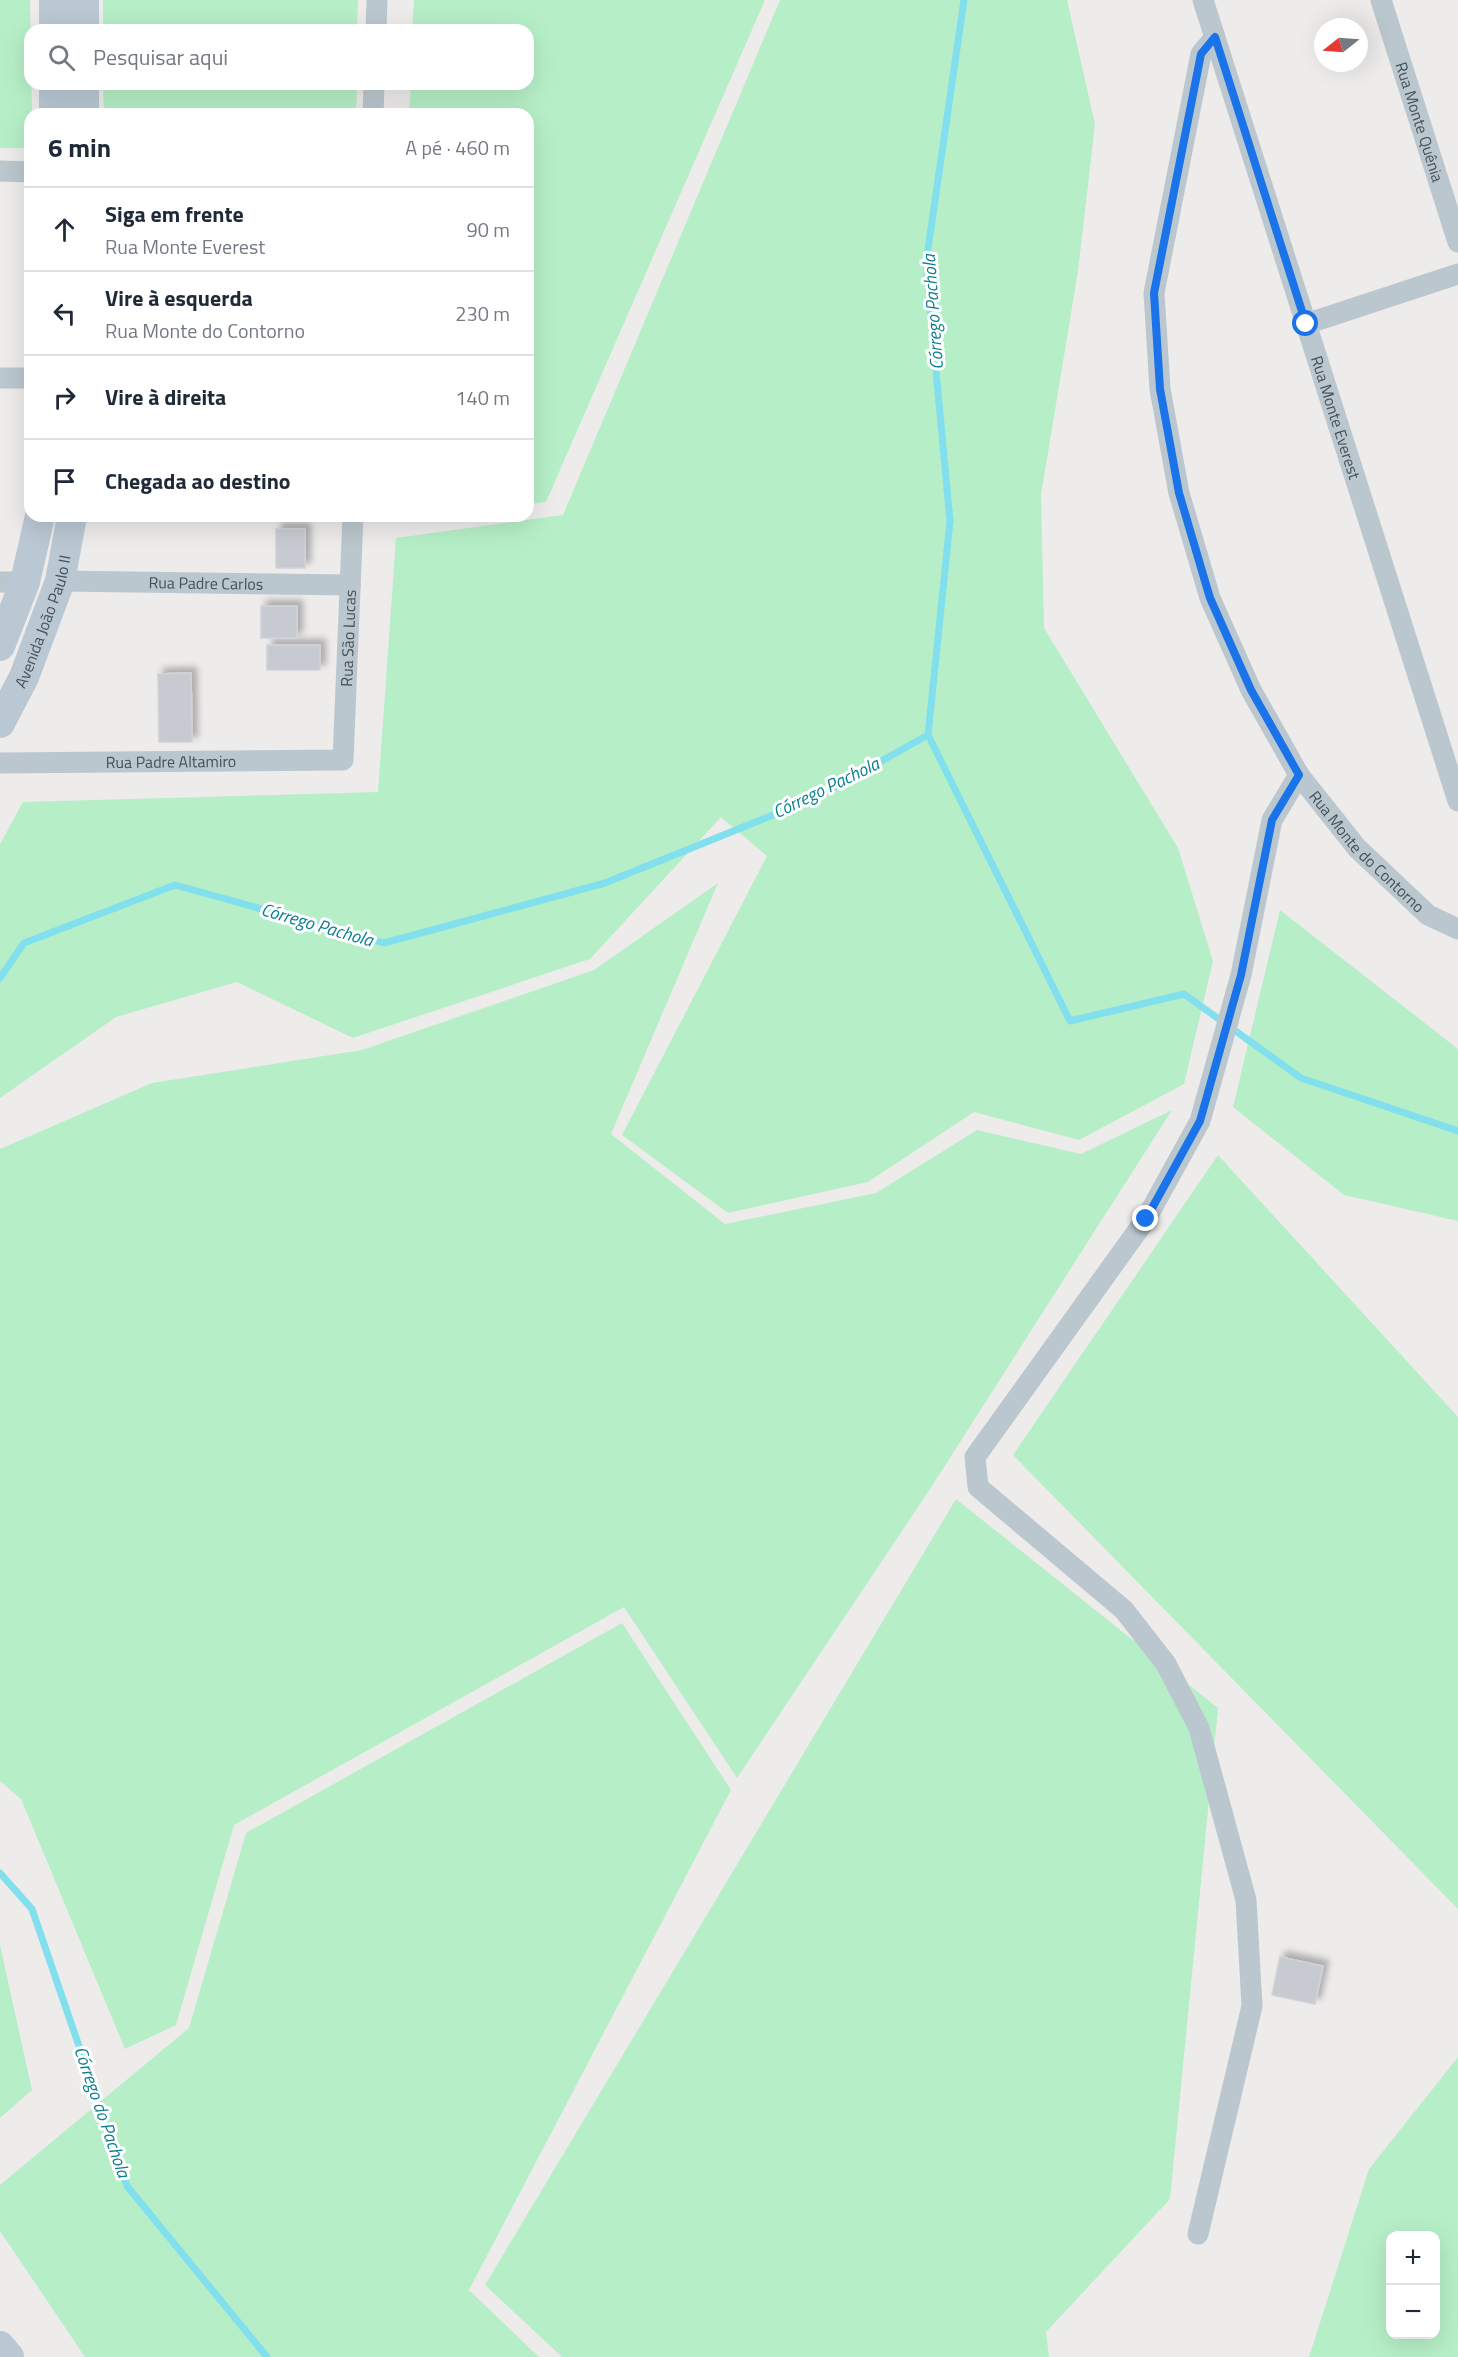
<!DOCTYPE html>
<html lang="pt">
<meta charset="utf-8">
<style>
:root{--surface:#fff;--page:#f6f6f7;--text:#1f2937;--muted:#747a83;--line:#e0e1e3}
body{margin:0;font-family:"Titillium Web",sans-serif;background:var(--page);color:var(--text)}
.controls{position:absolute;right:18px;bottom:18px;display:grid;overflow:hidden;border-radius:12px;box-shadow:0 6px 24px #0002}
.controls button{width:54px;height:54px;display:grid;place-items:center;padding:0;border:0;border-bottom:2px solid var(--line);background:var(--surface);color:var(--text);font:30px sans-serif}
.compass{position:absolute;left:1314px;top:18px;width:54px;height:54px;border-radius:50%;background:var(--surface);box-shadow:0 6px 24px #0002;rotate:253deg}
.stop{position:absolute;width:18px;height:18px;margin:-14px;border:4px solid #1a73e8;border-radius:50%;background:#fff}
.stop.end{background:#1a73e8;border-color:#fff;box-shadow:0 2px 6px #0008}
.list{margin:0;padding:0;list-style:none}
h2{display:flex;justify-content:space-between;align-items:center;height:78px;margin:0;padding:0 24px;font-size:26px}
h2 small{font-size:20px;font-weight:400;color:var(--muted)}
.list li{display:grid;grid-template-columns:39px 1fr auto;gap:18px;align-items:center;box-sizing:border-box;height:84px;padding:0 24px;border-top:2px solid var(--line)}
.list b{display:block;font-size:22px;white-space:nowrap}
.list p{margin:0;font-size:20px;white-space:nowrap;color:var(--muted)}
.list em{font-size:20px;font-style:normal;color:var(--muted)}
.icon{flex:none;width:33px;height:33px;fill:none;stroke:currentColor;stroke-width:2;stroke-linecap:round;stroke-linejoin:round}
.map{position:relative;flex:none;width:1458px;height:2357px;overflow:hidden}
.search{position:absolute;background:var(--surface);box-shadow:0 6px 24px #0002;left:24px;top:24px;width:510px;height:66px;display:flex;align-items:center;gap:15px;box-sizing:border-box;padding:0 21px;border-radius:18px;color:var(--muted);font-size:22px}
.panel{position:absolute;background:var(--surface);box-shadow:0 6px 24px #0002;left:24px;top:108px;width:510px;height:414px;border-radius:18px}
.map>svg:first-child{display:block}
.green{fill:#b6efc7;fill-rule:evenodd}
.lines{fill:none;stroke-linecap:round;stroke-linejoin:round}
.stream{stroke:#82dfed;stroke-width:7}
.building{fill:#c7cad0;stroke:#cfd2d7;stroke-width:1.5;filter:url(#shadow)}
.street{stroke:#bbc7ce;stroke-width:21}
.secondary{stroke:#bac8d3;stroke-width:30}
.route{stroke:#1a73e8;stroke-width:8}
.labels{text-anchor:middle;stroke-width:6;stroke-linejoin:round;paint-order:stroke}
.street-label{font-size:16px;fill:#435059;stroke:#fff}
.water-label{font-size:18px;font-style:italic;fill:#0a7f90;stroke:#fff}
</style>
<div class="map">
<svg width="1458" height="2357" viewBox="0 0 1458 2357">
<defs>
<filter id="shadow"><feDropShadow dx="5.5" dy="-5.5" stdDeviation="3" flood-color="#0004"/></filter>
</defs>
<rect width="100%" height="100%" fill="#eeebeb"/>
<path class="green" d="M 0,0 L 30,0 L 32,114 L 30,148 L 0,148 Z
M 103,0 L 358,0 L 357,30 L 103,30 Z
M 414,0 L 765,0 L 546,502 L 528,504 L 528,114 L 409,114 L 411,84 L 528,84 L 528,30 L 412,30 Z
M 780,0 L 1067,0 L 1095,124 L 1078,271 L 1041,495 L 1044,628 L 1178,848 L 1213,961 L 1184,1084 L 1079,1140 L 974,1112 L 868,1182 L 728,1213 L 622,1135 L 767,856 L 721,817 L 590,959 L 353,1038 L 237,982 L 116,1017 L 0,1098 L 0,844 L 23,802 L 378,792 L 396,538 L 563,515 Z
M 103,84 L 357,84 L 356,114 L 104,114 Z
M 718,883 L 611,1134 L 725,1224 L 876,1193 L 977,1130 L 1081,1154 L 1172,1110 L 930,1489 L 737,1778 L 624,1607 L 234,1825 L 176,2025 L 125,2049 L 21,1799 L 0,1781 L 0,1149 L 152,1083 L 362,1050 L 594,970 Z
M 1280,910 L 1458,1049 L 1458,1221 L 1344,1195 L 1233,1107 Z
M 1218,1155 L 1458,1417 L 1458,1909 L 1013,1455 Z
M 956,1499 L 1218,1708 L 1170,2199 L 1046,2332 L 1049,2357 L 562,2357 L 485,2285 Z
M 622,1623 L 731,1790 L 469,2290 L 539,2357 L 85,2357 L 0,2231 L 0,2185 L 189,2028 L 246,1833 Z
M 0,1945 L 32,2090 L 0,2118 Z
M 1458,2057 L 1458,2357 L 1309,2357 L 1369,2169 ZM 1390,2236 L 1436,2236 L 1436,2334 L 1390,2334 Z"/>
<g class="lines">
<path class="stream" d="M 928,735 L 1070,1021 L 1184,994 L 1301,1078 L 1458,1131
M 928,735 L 950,521 L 926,263 L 964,0
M 0,978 L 24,943 L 175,885 L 384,943 L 605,883 L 815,798 L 928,735
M 0,1873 L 32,1909 L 127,2186 L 267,2357"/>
</g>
<path class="building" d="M 276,529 L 305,529 L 305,568 L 276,568 Z
M 261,606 L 297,606 L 297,638 L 261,638 Z
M 267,645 L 320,645 L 320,670 L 267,670 Z
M 191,673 L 192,742 L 159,742 L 158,674 Z
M 1280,1957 L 1323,1966 L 1315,2004 L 1272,1995 Z"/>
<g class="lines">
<g class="street">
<path id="s1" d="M 1203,0 L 1458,801"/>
<path id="s2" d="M 1381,0 L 1458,242"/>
<path d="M 376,30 L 377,0"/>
<path id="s3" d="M 1215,37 L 1201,54 L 1154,293 L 1160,389 L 1179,493 L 1210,598 L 1251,690 L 1299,775 L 1357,848 L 1428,915 L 1458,929"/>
<path d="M 373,114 L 374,84"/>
<path d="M 0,171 L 30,172"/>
<path d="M 1306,324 L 1458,274"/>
<path d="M 0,378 L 30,378"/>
<path id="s4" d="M 60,581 L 350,585"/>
<path d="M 0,582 L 25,582"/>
<path id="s5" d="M 0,763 L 343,760 L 353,516"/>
<path d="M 1198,2234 L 1252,2006 L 1246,1900 L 1199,1728 L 1166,1664 L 1124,1610 L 978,1487 L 975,1457 L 1146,1219 L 1200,1121 L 1241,975 L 1272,820 L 1299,775"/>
</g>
<g class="secondary">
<path d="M 54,0 L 54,30"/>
<path d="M 84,0 L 84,30"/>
<path d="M 54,84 L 54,114"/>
<path d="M 84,84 L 84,114"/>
<path d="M 0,646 L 25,582 L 40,516"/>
<path id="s6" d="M 0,723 L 24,677 L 60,581 L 72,516"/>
<path d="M 0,2346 L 9,2357"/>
</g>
</g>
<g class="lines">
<path class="route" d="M 1146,1219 L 1200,1121 L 1241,975 L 1272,820 L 1299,775 L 1251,690 L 1210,598 L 1179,493 L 1160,389 L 1154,293 L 1201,54 L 1215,37 L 1306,324"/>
</g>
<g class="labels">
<g class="street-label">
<text dy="6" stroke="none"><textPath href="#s2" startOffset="128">Rua Monte Quênia</textPath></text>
<text dy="6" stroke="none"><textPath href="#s1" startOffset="438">Rua Monte Everest</textPath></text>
<text dy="6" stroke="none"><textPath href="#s4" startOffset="146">Rua Padre Carlos</textPath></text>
<text dy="6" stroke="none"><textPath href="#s6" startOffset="111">Avenida João Paulo II</textPath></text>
<text dy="6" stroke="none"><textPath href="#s5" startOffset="465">Rua São Lucas</textPath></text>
<text dy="6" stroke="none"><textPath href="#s5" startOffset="171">Rua Padre Altamiro</textPath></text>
<text dy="6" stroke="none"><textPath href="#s3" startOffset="878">Rua Monte do Contorno</textPath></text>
</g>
<g class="water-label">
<text transform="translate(933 312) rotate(-94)" y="6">Córrego Pachola</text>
<text transform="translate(826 788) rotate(-26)" y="6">Córrego Pachola</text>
<text transform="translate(317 925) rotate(16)" y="6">Córrego Pachola</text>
<text transform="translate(102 2112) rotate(71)" y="6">Córrego do Pachola</text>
</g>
</g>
</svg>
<div class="controls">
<button>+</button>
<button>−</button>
</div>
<svg class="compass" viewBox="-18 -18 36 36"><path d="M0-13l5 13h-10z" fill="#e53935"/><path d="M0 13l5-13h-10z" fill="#747a83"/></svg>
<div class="stop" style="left:1306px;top:324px"></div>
<div class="stop end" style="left:1146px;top:1219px"></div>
<div class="search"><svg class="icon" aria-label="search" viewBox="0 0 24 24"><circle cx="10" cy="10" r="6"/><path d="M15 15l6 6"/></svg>Pesquisar aqui</div>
<section class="panel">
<h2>6 min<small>A pé · 460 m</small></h2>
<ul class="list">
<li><svg class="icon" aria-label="ahead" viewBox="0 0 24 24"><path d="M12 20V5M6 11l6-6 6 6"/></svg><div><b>Siga em frente</b><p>Rua Monte Everest</p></div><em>90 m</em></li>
<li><svg class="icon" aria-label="left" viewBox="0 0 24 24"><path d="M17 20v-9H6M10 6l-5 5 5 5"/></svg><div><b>Vire à esquerda</b><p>Rua Monte do Contorno</p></div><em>230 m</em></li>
<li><svg class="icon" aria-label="right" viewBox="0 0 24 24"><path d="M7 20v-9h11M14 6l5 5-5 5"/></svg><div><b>Vire à direita</b></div><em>140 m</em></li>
<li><svg class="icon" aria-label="arrive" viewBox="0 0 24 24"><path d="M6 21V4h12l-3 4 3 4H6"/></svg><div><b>Chegada ao destino</b></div></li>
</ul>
</section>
</div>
